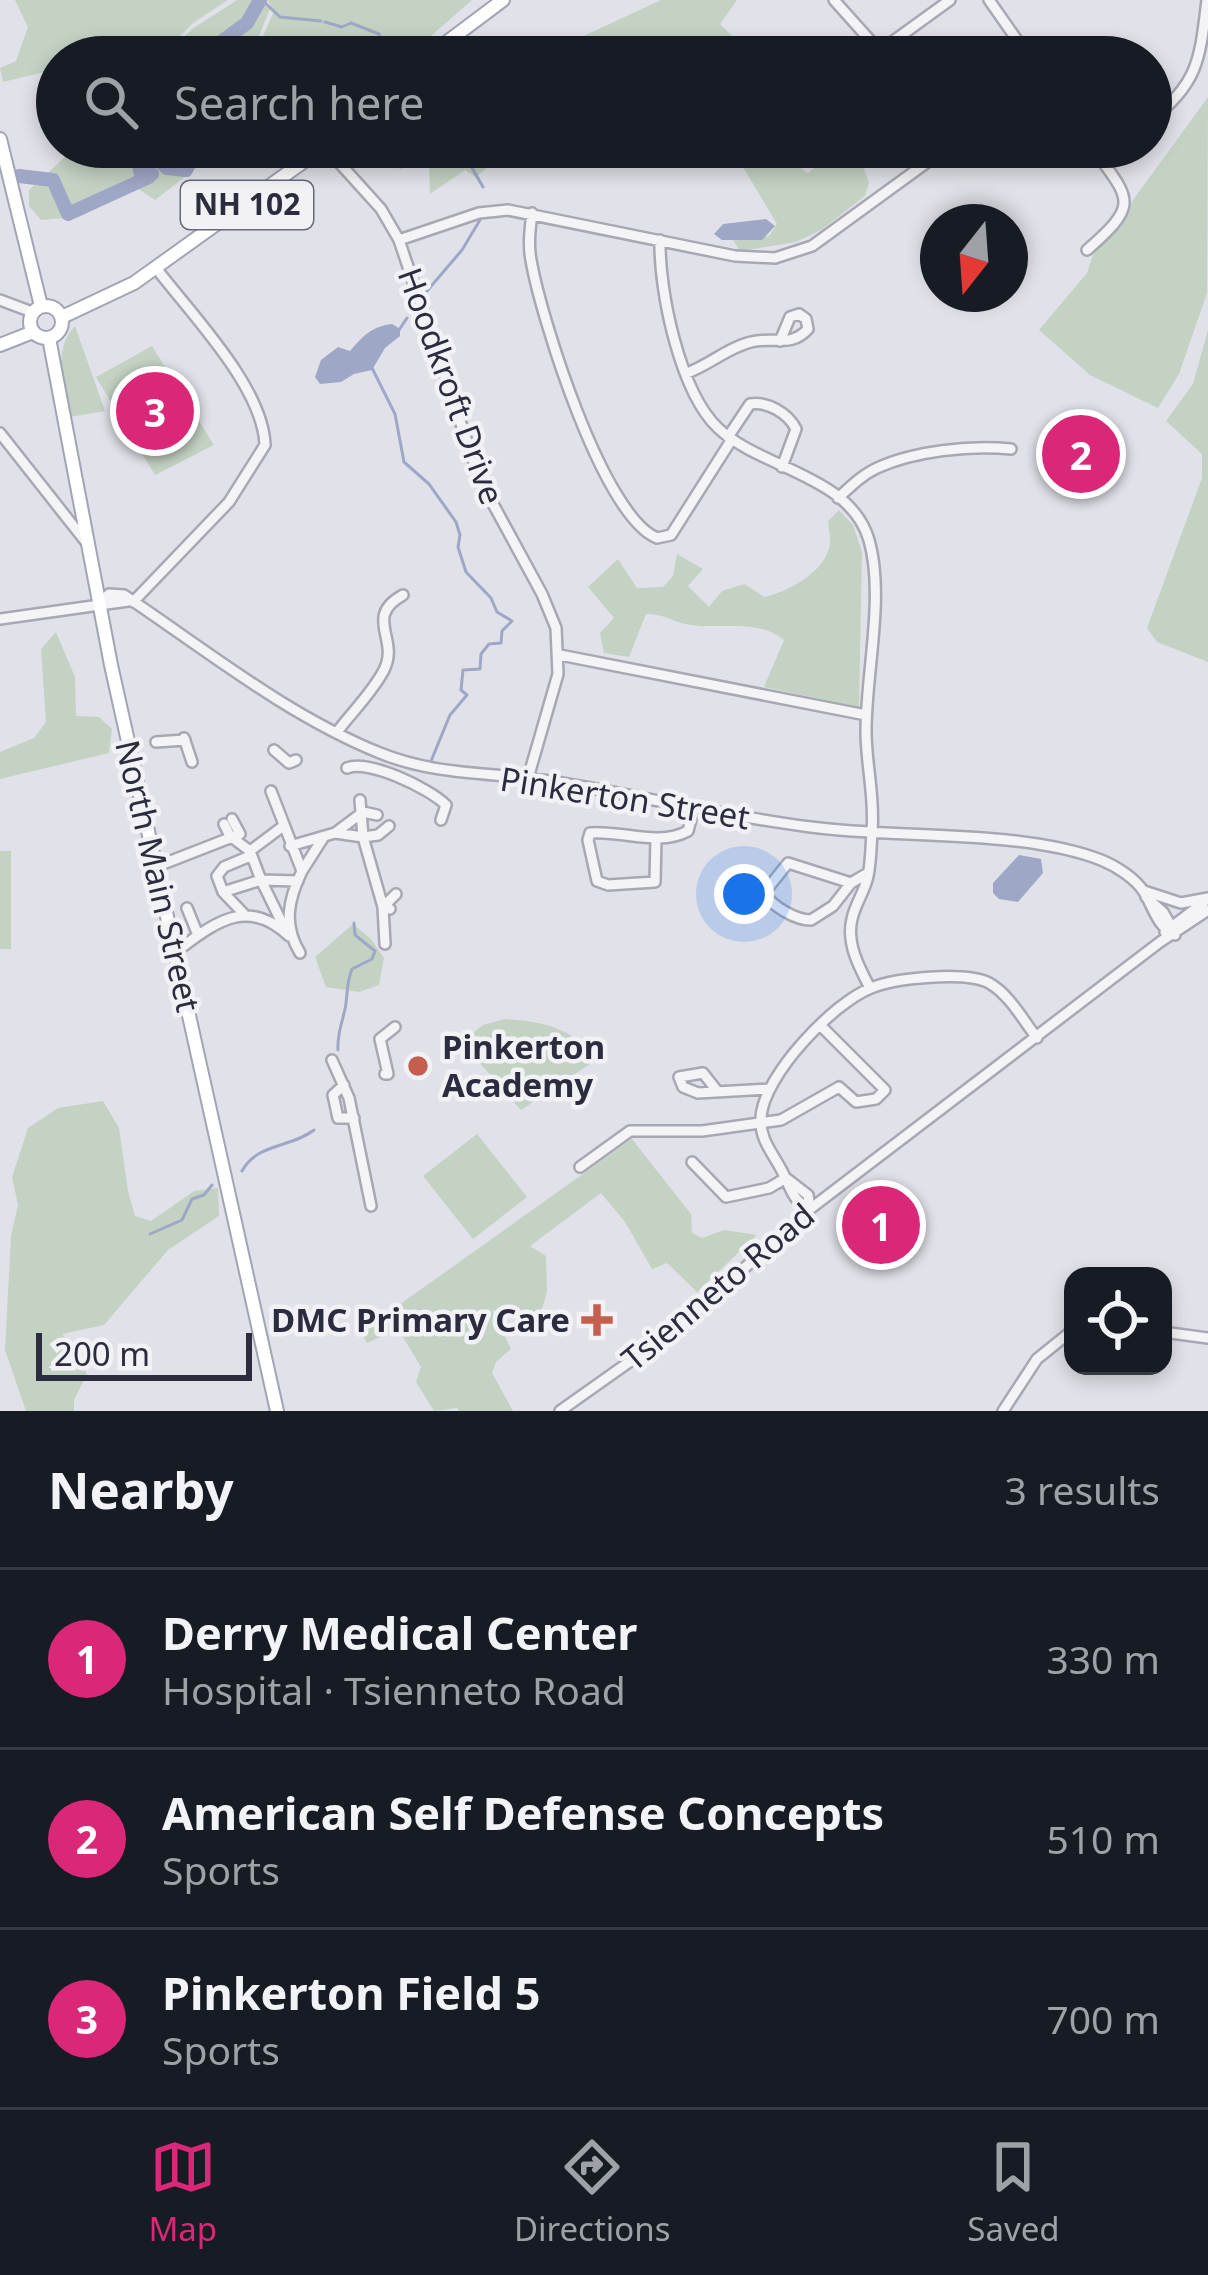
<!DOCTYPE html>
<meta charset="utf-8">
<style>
:root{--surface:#171b24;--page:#242831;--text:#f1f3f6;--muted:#9ea1a6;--line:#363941;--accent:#db2777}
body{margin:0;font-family:"Noto Sans",sans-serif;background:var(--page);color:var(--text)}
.controls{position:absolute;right:36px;bottom:36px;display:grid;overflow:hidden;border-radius:24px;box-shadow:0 6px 18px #0003}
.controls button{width:108px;height:108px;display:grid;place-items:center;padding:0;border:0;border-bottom:3px solid var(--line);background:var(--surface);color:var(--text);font:60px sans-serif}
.compass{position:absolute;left:920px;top:204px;width:108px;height:108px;border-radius:50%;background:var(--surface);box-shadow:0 6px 18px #0003;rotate:197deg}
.scale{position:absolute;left:36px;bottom:30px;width:216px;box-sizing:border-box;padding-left:12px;border:6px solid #2b2d3f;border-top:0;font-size:33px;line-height:42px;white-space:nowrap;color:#2b2d3f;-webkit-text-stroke:9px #f1f1f6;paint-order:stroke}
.you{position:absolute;left:744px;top:894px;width:42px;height:42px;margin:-30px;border:9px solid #fff;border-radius:50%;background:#1a73e8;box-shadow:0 0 0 18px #1a73e833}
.badge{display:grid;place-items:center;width:78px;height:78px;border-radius:50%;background:var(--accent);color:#fff;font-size:39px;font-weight:700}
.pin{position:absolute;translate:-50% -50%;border:6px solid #fff;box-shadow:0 3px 12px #0006}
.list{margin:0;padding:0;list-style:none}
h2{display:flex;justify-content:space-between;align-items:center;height:156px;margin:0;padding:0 48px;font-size:51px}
h2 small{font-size:39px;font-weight:400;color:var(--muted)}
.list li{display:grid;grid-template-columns:78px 1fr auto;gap:36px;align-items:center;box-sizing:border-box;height:180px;padding:0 48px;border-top:3px solid var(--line)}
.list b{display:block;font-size:45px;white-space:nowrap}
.list p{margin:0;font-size:39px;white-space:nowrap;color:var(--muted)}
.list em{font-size:39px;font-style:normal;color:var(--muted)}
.icon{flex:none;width:66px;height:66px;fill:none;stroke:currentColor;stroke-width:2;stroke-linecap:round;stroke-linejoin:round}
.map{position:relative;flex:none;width:1208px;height:1411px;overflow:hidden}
.search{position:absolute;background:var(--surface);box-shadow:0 6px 18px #0003;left:36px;right:36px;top:36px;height:132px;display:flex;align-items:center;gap:30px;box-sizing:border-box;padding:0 42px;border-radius:66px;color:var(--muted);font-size:45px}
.sheet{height:696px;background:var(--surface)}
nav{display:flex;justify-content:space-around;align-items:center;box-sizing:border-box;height:168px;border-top:3px solid var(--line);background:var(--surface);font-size:33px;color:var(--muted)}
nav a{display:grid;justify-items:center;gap:6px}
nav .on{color:var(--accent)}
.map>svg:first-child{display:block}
.green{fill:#c3d2c3}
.water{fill:#9fa7c6}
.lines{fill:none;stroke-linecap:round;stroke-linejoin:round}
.stream{stroke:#9fa7c6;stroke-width:3}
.river{stroke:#9fa7c6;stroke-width:14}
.minor-casing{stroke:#a7a8b3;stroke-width:14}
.major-casing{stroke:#a1a4b4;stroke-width:16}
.minor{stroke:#f4f4f7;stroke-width:9}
.major{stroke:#fff;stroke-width:12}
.poi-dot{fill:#c55e4f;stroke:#f1f1f6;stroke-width:4.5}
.labels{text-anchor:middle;stroke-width:9;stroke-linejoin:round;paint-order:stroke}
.shield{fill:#f1f1f6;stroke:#666876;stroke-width:3}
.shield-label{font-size:30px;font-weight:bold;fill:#2b2d3f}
.street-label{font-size:33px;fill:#2b2d3f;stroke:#f1f1f6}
.poi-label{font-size:33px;font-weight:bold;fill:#2b2d3f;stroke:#f1f1f6;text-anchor:start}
</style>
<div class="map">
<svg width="1208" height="1411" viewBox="0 0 1208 1411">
<rect width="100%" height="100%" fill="#e1e2e9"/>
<path class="green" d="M 15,0 L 228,0 L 193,23 L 159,57 L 57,57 L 57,103 L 54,104 L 48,71 L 3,82 L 0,68 L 16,61 L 28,27 Z
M 237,0 L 259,0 L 270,9 L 250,57 L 165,57 L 192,29 Z
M 267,0 L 472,0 L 407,57 L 254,57 L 274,11 Z
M 661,0 L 737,0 L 720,24 L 736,40 L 768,57 L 551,57 L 575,40 Z
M 1208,97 L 1207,293 L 1179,374 L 1158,408 L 1090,375 L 1039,330 L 1087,273 L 1094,252 L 1121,227 L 1133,200 Z
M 76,147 L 188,147 L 187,151 L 198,167 L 155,200 L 137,188 L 79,217 L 41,220 L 29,206 L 29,190 Z
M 399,147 L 457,147 L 465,157 L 482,147 L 543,147 L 539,155 L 507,151 L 476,177 L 465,170 L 430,194 L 429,165 L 420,154 L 401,169 L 395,167 L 386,152 Z
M 731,147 L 795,147 L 792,153 L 799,167 L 808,173 L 837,150 L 856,147 L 869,183 L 865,196 L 821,230 L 796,242 L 740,251 L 733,240 L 769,236 L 777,224 Z
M 75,326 L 105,411 L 70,417 C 65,387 51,351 75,326 Z
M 1208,330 L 1208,662 L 1157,642 L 1147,628 L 1202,478 L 1202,454 L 1166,421 L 1193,384 Z
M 152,346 L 214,445 L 155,475 L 96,377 Z
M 839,510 L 853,525 L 862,552 L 859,707 L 764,687 L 784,640 C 759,619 721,629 691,625 C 674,623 664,613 646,614 L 629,657 L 604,653 L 600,633 L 614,618 L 588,587 L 618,559 L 637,588 L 663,587 L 673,576 L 677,554 L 703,569 L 688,586 L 709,607 L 722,591 L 744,584 L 765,597 C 786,592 821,574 828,551 C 832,542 829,532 828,521 Z
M 56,632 L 75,677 L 76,716 L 99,717 L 112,729 L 109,753 L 0,779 L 0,752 L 34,738 L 46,722 L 41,649 Z
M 0,851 L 11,851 L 11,949 L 0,949 Z
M 353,924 L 371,939 L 384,958 L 379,985 L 359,992 L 326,987 L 315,957 Z
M 505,1019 C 544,1021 572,1029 599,1058 L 521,1110 L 461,1042 L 483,1025 Z
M 103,1101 L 119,1128 L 128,1191 L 135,1216 L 151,1221 L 194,1191 L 218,1188 L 219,1216 L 168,1250 L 104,1325 L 62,1334 L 77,1351 L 87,1374 L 74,1400 L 74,1411 L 26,1411 L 5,1350 L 11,1236 L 18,1205 L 12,1177 L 28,1128 L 58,1108 Z
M 477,1134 L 527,1197 L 473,1239 L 423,1176 Z
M 632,1139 L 691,1214 L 692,1233 L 702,1238 L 724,1230 L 757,1235 L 697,1292 L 667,1263 L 652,1269 L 625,1222 L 601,1193 L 530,1246 L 546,1256 L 547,1292 L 541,1312 L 528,1318 L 492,1310 L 511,1349 L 496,1362 L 492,1373 L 513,1411 L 459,1411 L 457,1408 L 434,1411 L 416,1382 L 421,1367 L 398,1329 L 367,1343 L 361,1332 Z"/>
<path class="water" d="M 766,219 L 775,226 L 762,240 L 722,240 L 714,234 L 723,224 Z
M 392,324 L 400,329 L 400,336 L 385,348 L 372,370 L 354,374 L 341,382 L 320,384 L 315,377 L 321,360 L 338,347 L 350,351 C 364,335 371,327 392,324 Z
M 1019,855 L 1041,859 L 1043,873 L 1018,902 L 999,899 L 993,893 L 993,883 Z"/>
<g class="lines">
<path class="stream" d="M 262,0 L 280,17 L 321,21
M 325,22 L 342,27 L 351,23 L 379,34 L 383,57
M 460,147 L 483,187
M 427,291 L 462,250 L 480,220
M 399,330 L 407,318
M 372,368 L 395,414 L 404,462 L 429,484 L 456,522 L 460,535 L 458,547 L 466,572 L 491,598 L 497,612 L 512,621 L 502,631 L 501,643 L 489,644 L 481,654 L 480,669 L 463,670 L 461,690 L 467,695 L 450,715 L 431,761
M 338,1050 C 337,1033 342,1024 345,1009 C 348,995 346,983 352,969 L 372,959 L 375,951 L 355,935 L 354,923
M 242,1171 C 257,1143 291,1148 314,1130
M 150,1234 L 182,1220 L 192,1199 L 204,1195 L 212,1185"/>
<path class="river" d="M 201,57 L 247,23 L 260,0
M 152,174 L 140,171 L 139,165 L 148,151 L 167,168 L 186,170 L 192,156 L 177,147
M 19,176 L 53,180 L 68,214 L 149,177"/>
<g class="minor-casing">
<path id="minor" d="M 834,0 L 885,57
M 989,0 L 1029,57
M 881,50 L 950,0
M 1151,120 C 1199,83 1200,58 1207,0
M 325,147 L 381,209 L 399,240 L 480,480 L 542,594 L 556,628 L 558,674 L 528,778
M 532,213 C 530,229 528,245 531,260 C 541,318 603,516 657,538 L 671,535 L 732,439
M 399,240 L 479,213 L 508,210 L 735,256 L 775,258 L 812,246 L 948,147
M 660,240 C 659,292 680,392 718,428 C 761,469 850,475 869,540 C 885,596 866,672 866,731 C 866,765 875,796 872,831 C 871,846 871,862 868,876 C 865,891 855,904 852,919 C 846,943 859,967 870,988
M 1087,250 C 1141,203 1130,200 1092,147
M 0,300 L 32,312
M 687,373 C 709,365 729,347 751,342 C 774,336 791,348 808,329 L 806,319 L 799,314 L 790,317 L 780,341
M 0,433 L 86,542
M 728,437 L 750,404 C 767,401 788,413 796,429 L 782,467
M 838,498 C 850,487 862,475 877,468 C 914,451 970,445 1011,449
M 133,602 L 229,502 L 265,445 C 263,387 191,314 156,268
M 99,603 L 109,594 L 124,595 C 206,650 288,716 380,753 C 436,776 492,772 550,781 C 637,795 723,816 811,827 C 897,839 1021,829 1101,860 C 1116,866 1135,878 1144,892 C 1154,909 1157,926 1175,935
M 0,619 L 128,601
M 560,655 L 866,715
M 337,732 C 352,712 372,693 384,670 C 400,639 363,617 403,595
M 184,738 L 192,762
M 156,742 L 185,740
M 274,750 L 289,763 L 296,760
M 347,768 C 368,759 429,788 446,805 L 441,820
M 271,791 L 302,871 C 288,900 283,925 300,953
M 360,800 L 363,837 L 378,835 L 389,826
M 224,824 L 230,836 L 250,851 L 282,827
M 335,833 L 363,837 L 383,907 L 390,909
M 656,838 L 655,882 L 608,885 L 597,881 L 588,840 L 590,833 C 622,830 658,847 688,831 L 694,807
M 290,846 L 335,833 L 363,812 L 377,815
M 163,864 L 240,834 L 232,819
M 302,871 L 323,838
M 851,883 L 833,906 L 811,920 C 795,920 772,906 764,893 L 788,863 L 851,883 L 868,873
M 1144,891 L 1181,903 L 1208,898
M 223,892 L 261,880 L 250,851
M 1146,897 L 1163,912 L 1173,929
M 187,908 L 198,935
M 244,914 L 223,892 L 217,876 L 224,867 L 250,856
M 284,927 L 261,880 L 298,881
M 1165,932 L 1204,902
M 385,944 L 383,907 L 396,894
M 181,948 C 219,919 250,899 289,936
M 332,1060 L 349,1098 L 371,1206
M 385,1074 L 388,1074 L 380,1039 L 395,1027
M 344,1085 L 333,1095 L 338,1118 L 354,1118
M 718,1092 L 703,1073 L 679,1077 L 683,1087 L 698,1093 L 770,1089
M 692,1162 L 726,1197 L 769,1188 L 786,1178
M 580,1167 L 630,1131 L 702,1131 L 781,1120 L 839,1087 L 856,1102 L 876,1099 L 885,1090 L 821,1026
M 786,1178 L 808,1195 L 810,1209
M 810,1209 C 793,1201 792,1191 784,1175 C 775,1155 759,1141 761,1117 C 764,1075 833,1003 871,988 C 895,978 965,971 989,983 C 1009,994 1023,1020 1037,1038
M 1163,1332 L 1208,1338
M 560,1411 L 680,1326 L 810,1209 L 1160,942 L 1208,910
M 1003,1411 L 1037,1359 L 1073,1330"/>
</g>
<g class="major-casing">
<path id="major" d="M 427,57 L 503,0
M 0,139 L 41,306
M30 322a16 16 0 1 1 32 0a16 16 0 1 1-32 0Z
M 62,317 L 134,283 L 324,147
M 49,338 L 111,665 L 277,1411
M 0,345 L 33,332"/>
</g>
<use href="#minor" class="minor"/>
<use href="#major" class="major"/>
</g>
<g class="poi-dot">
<circle cx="418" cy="1066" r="12"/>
<path d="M591 1302h12v12h12v12h-12v12h-12v-12h-12v-12h12z"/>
</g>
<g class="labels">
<rect class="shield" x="181" y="181" width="132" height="48" rx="9"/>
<g class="shield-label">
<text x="247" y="215">NH 102</text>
</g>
<g class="street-label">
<text transform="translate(451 386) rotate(70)" y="12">Hoodkroft Drive</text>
<text transform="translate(625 798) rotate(9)" y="12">Pinkerton Street</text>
<text transform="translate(158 876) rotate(77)" y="12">North Main Street</text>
<text transform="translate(718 1287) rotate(-40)" y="12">Tsienneto Road</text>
</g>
<g class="poi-label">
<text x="442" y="1059">Pinkerton<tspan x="442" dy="38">Academy</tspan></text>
<text x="570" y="1332" text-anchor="end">DMC Primary Care</text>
</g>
</g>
</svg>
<div class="controls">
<button><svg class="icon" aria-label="locate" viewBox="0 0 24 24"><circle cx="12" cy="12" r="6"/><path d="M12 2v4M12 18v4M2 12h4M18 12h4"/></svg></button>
</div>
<svg class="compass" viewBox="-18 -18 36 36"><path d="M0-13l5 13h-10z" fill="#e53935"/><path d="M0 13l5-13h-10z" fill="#9ea1a6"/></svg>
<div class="scale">200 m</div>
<div class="you"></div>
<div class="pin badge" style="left:881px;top:1225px">1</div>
<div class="pin badge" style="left:1081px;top:454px">2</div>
<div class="pin badge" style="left:155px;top:411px">3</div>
<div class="search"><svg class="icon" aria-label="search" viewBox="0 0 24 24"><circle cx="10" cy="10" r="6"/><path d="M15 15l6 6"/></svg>Search here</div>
</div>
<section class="sheet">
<h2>Nearby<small>3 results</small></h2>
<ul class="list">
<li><span class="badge">1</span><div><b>Derry Medical Center</b><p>Hospital · Tsienneto Road</p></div><em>330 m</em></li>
<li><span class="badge">2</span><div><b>American Self Defense Concepts</b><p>Sports</p></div><em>510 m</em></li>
<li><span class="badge">3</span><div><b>Pinkerton Field 5</b><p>Sports</p></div><em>700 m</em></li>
</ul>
</section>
<nav>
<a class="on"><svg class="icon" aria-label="map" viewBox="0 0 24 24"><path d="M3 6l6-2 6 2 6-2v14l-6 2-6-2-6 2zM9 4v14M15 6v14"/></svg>Map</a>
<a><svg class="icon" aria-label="directions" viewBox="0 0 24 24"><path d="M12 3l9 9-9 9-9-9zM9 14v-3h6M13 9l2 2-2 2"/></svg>Directions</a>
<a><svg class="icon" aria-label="saved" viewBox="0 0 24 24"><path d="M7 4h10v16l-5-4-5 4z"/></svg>Saved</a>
</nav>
